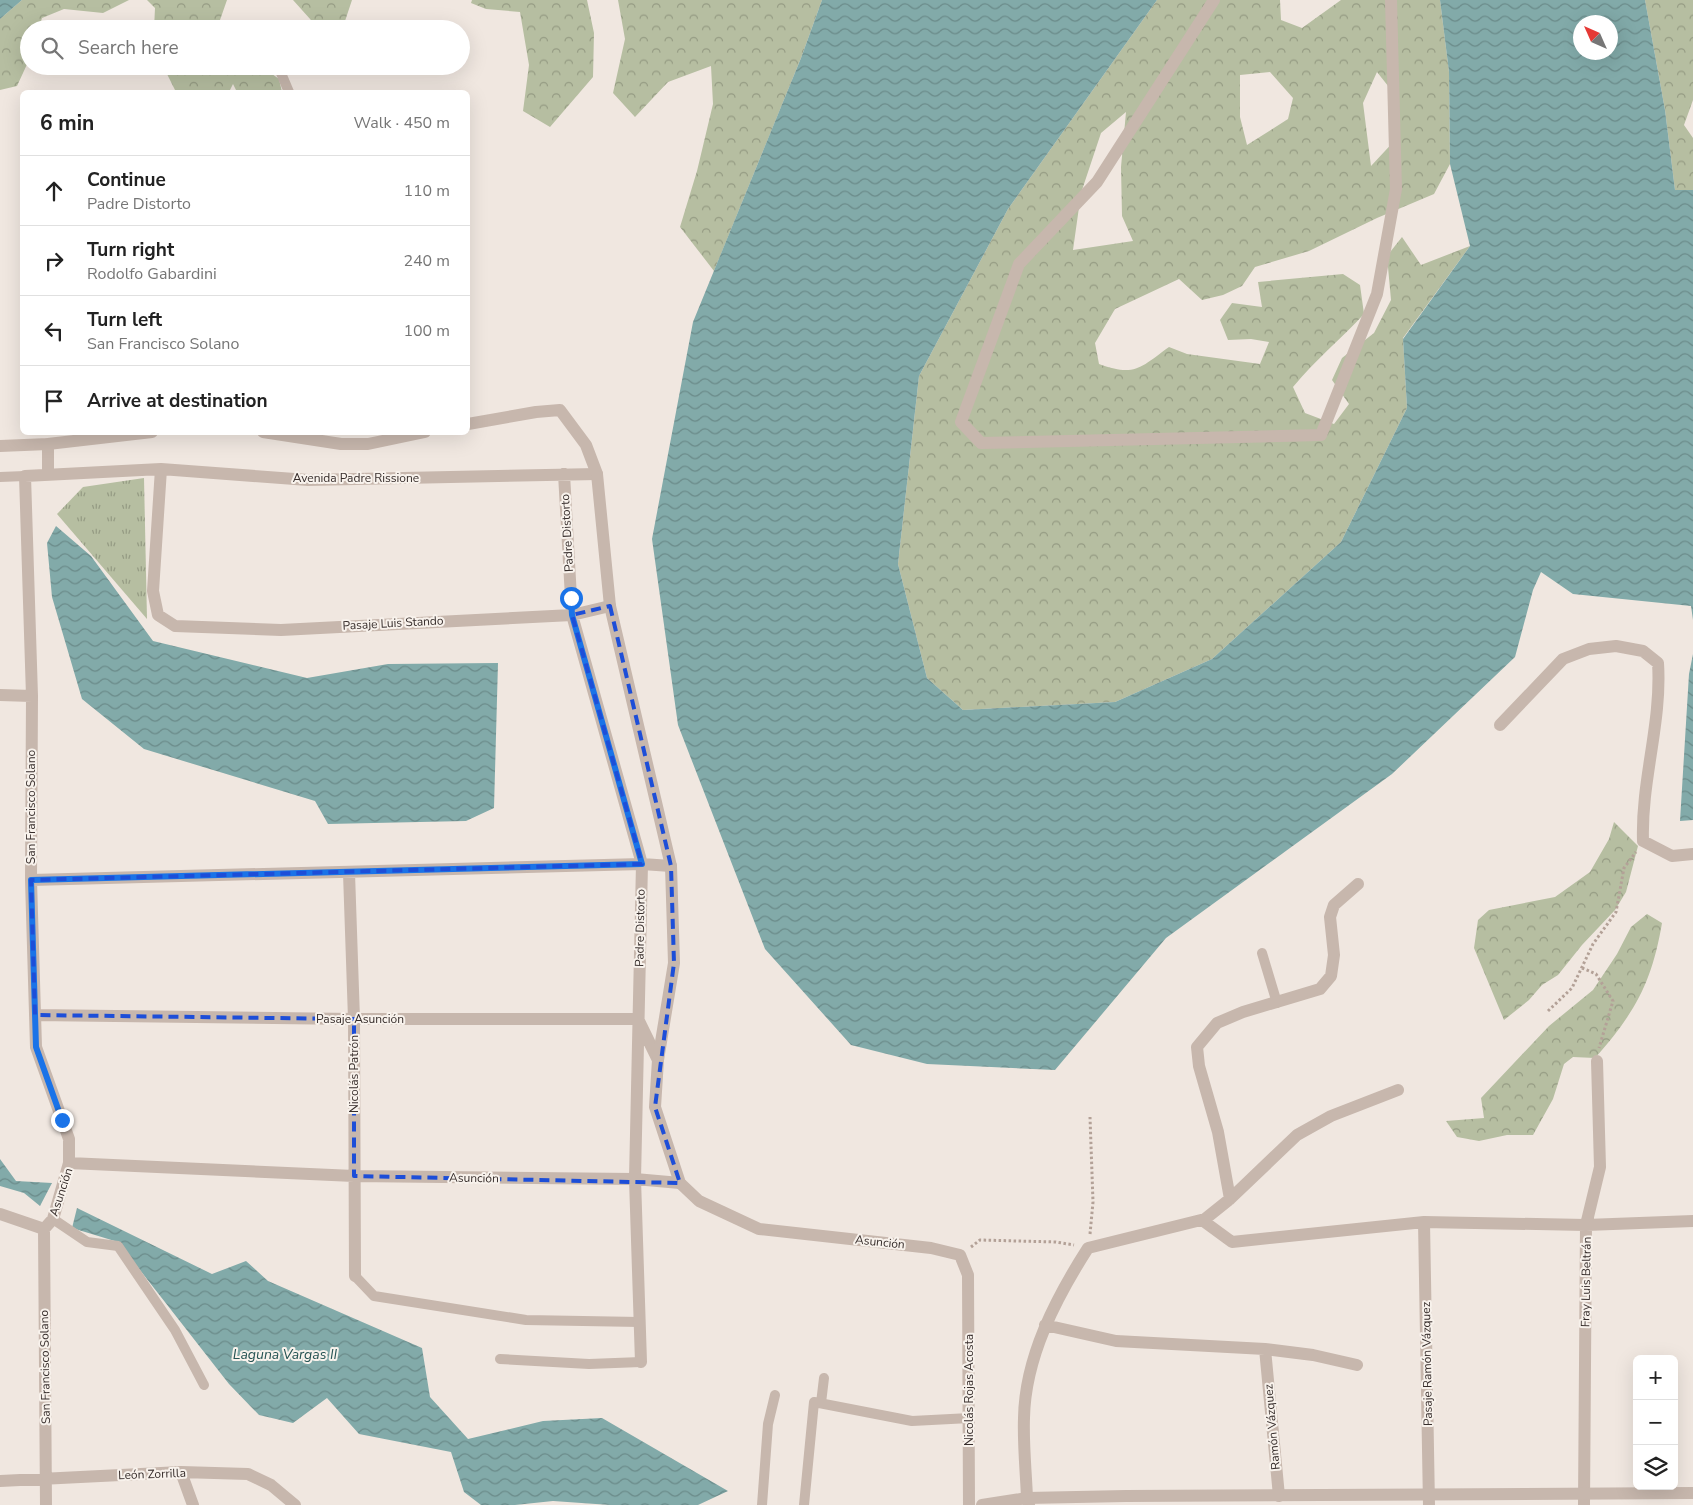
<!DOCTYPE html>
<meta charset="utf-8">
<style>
:root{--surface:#fff;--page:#f6f6f6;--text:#222;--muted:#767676;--line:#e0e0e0}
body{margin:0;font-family:"Nunito Sans",sans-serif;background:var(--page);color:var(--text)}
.controls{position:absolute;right:15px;bottom:15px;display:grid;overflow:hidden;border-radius:8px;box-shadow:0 5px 20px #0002}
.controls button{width:45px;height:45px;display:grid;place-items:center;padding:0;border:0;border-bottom:1px solid var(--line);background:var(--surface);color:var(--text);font:25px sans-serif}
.compass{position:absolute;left:1573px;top:15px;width:45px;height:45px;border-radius:50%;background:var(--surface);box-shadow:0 5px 20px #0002;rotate:315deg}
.stop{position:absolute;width:15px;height:15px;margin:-11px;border:4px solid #1a73e8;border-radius:50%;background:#fff}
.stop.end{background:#1a73e8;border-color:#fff;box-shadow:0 1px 5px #0008}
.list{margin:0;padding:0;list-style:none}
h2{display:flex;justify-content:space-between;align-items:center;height:65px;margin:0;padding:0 20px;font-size:21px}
h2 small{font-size:16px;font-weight:400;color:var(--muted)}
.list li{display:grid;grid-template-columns:32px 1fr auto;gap:15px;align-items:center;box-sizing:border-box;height:70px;padding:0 20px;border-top:1px solid var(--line)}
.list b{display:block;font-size:19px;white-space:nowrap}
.list p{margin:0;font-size:16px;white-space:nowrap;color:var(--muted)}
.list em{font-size:16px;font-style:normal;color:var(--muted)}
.icon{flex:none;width:28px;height:28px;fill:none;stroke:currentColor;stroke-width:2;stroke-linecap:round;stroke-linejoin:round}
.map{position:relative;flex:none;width:1693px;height:1505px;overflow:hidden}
.search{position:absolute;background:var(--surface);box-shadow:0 5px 20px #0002;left:20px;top:20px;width:450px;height:55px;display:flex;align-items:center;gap:12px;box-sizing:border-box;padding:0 18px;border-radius:28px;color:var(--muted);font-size:19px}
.panel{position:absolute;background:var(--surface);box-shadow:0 5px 20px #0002;left:20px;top:90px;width:450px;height:345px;border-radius:8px}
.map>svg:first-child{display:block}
.grass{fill:url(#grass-tufts)}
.forest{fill:url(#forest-crowns);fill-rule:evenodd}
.water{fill:url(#water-waves);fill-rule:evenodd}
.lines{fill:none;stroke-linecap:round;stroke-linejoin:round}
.path{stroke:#b3a197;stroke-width:3;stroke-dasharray:2.5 2.5;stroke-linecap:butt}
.service{stroke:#c7b7ad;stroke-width:10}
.minor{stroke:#c7b7ad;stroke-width:12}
.tertiary{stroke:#c7b7ad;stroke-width:12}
.route{stroke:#1a73e8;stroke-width:6}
.marked{fill:none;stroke:#1d4ed8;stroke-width:4;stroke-dasharray:10 6;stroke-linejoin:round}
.labels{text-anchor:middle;stroke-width:4;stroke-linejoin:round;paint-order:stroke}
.street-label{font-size:12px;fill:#362d2b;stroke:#f8f2ec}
.water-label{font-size:14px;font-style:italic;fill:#255353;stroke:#f8f2ec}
</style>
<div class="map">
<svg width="1693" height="1505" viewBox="0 0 1693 1505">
<defs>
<pattern id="grass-tufts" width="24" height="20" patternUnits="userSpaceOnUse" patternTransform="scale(1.25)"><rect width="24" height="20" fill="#b6bea1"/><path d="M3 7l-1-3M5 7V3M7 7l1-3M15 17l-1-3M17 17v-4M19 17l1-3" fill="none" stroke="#959b83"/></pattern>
<pattern id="forest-crowns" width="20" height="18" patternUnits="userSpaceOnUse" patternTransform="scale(1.25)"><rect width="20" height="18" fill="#b6bea1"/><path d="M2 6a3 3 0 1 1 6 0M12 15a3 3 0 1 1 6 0" fill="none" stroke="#959b83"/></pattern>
<pattern id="water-waves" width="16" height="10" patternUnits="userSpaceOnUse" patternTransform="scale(1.25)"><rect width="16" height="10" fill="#82aaa9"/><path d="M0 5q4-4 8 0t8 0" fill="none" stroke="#6b8b8a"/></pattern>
</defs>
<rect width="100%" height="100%" fill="#f0e7e0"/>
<path class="grass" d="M 144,478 L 147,619 L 57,514 L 83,487 Z"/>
<path class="forest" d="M 22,0 L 129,0 L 103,13 L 64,9 L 42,18 L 39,29 L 29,29 L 29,60 L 17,86 L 0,90 L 0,19 Z
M 147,0 L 227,0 L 220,20 L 226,29 L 154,29 L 155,8 Z
M 293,0 L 352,0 L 344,24 L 319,29 Z
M 472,0 L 587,0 L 594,33 L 593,77 L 550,127 L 523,111 L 529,65 L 520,12 L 486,9 L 471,3 Z
M 618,0 L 822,0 L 801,58 L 714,271 L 680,227 L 697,171 L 713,104 L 711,66 L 668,82 L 635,117 L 613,93 L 625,39 Z
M 1157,0 L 1280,0 L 1281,20 L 1302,28 L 1341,0 L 1440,0 L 1449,72 L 1450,164 L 1434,194 L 1377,218 L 1309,251 L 1255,267 L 1242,286 L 1223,295 L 1202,300 L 1179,279 L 1115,309 L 1095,343 L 1099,364 C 1135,377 1140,368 1169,347 L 1187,354 L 1260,364 L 1269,342 L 1251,339 L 1228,340 L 1220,320 L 1232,303 L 1262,307 L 1258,282 L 1343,274 L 1360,285 L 1364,314 C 1341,339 1315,360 1293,387 L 1305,413 L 1334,424 L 1349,404 L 1332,380 L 1342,358 L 1374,333 L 1391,300 L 1387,256 L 1402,237 L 1421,265 L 1470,246 L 1403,338 L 1407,408 L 1341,542 L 1212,659 L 1115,702 L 963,710 L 927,678 L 898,564 L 919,376 L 1008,209 ZM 1270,72 L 1293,98 L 1288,119 L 1247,145 L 1240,117 L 1240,75 ZM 1377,72 L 1396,96 L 1398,137 L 1371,166 L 1363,103 ZM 1126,112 L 1121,167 L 1122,216 L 1133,241 L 1073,250 L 1081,193 L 1101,133 Z
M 1645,0 L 1693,0 L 1693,100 L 1684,125 L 1693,138 L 1693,190 L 1675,190 L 1665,110 Z
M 163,66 L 261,66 L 279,79 L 282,92 L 237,92 L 233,84 L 229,92 L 176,92 Z
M 1614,822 L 1638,846 L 1626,892 L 1615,910 L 1582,945 L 1558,975 L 1542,985 L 1529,1000 L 1504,1020 L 1474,948 L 1478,920 L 1489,910 L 1555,897 L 1590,872 L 1609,839 Z
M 1647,914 L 1662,923 C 1652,982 1635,1013 1595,1058 L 1573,1057 L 1564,1064 L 1553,1099 L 1533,1135 L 1507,1135 L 1479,1141 L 1457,1137 L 1446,1121 L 1484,1118 L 1481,1098 L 1549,1026 L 1593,990 L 1617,954 L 1631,927 Z"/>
<path class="water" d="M 0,0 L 22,0 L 0,19 Z
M 822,0 L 1157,0 L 1008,209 L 919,376 L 898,564 L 927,678 L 963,710 L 1115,702 L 1212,659 L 1341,542 L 1407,408 L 1403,339 L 1470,246 L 1450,164 L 1449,72 L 1440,0 L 1645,0 L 1665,110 L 1675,190 L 1693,190 L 1693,620 L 1691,606 L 1573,594 L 1541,572 L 1533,590 L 1515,657 L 1392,774 L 1166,938 L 1055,1070 L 927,1064 L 851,1045 L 765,949 L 678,725 L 652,539 L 693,322 L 801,58 ZM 1580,22 L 1610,22 L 1610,52 L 1580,52 Z
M 56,526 L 91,556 L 153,641 L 307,678 L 388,664 L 498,663 L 494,808 L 466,821 L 328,824 L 315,801 L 144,749 L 82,699 L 52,597 L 47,543 Z
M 1693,654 L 1693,820 L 1680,821 L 1689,674 Z
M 0,1159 L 16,1181 L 52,1183 L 40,1206 L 24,1193 L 0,1186 Z
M 77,1208 L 212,1274 L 246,1261 L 268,1281 L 422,1348 L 430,1397 L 468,1439 L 543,1421 L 602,1418 L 728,1491 L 698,1505 L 610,1505 L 553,1501 L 515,1505 L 481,1505 L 464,1492 L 451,1452 L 359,1434 L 327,1398 L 293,1423 L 259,1415 L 229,1384 L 118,1242 L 72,1228 Z"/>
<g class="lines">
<path class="path" d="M 1582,968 L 1596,974 L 1613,1001 L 1599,1048
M 1548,1011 L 1572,988 L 1593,944 L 1616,912 L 1624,868 L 1636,852
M 1090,1234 L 1093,1202 L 1090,1117
M 971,1247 L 980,1240 L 1056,1242 L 1074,1245"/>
<path class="service" d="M 278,66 L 289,92
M 0,477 L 25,476
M 1262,953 L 1277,1003
M 53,1219 L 87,1242 L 118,1246 L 175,1330 L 204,1385
M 355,1276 L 374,1296 L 526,1320 L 640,1322
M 500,1359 L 589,1364 L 641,1362
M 821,1403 L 824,1378
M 762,1505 L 768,1424 L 775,1395
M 804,1505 L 814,1402 L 912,1421 L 970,1418"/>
<path class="minor" d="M 1214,0 L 1097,182 L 1019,264 L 961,422 L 981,443 L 1321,435 L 1377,294 L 1396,189 L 1391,0
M 48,444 L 48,475
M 161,469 L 153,591 L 158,615 L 175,626 L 281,630 L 572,615 L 610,606
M 564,474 L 572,615 L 642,864 L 635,1179 L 641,1362
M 0,695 L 32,696
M 1500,725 L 1563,659 L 1589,649 L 1616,646 L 1643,651 L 1658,663 C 1662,723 1641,780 1643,841 L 1672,856 L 1693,854
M 349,873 L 354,1019 L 355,1276
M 31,880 L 642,864 L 671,866
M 35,1015 L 354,1019 L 638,1019 L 658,1060
M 69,1163 L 354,1176 L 635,1179 L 680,1183
M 1230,1199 L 1218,1132 L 1199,1066 L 1197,1047 L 1217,1023 L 1243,1012 L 1320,989 L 1331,976 L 1334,955 L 1330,917 L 1334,905 L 1358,884
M 0,1214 L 44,1229
M 1202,1220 L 1232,1242 L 1424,1222 L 1586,1225 L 1693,1221
M 1424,1222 L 1429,1505
M 44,1229 L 53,1219 L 69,1163 L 69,1139 L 36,1047 L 31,880 L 32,696 L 25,476 L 161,469 L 308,480 L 597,474
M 44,1229 L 46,1505
M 1045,1325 L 1116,1341 L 1265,1349 L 1313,1355 L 1357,1365
M 1265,1349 L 1279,1496
M 181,1472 L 193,1505
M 0,1481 L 181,1472 L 248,1474 L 271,1485 L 295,1505
M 1029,1505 L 1027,1498 C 1026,1472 1023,1444 1024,1418 C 1025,1357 1056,1298 1088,1248 L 1205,1219 L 1230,1199 L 1297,1135 L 1331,1116 L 1398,1090
M 1584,1505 L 1586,1225 L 1600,1167 L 1597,1061"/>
<path class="tertiary" d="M 468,424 L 536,412 L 560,410 L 586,445 L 597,474 L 610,606 L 671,866 L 674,963 L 658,1060 L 655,1107 L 680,1183 L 699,1201 L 759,1229 L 931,1248 L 960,1255 L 968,1275 L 969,1505
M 263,432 L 341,444 L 368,444 L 425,432
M 0,446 L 48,444 L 152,432
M 982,1505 L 1027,1498 L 1126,1496 L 1693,1493"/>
</g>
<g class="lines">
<path class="route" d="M 62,1120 L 36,1047 L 31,880 L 642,864 L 572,615 L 571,598"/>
</g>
<path class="marked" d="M 610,606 L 671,866 L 674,963 L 655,1107 L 680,1183 L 354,1176 L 354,1019 L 35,1015 L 31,880 L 642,864 L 572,615 Z"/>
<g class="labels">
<g class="street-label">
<text x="356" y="482">Avenida Padre Rissione</text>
<text transform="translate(567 533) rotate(-93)" y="4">Padre Distorto</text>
<text transform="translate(393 623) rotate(-3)" y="4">Pasaje Luis Stando</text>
<text transform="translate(31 807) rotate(-90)" y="4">San Francisco Solano</text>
<text transform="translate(640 928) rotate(-89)" y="4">Padre Distorto</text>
<text x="360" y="1023">Pasaje Asunción</text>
<text transform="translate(354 1074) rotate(-90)" y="4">Nicolás Patrón</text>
<text transform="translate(474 1178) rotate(1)" y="4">Asunción</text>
<text transform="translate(61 1192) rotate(-72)" y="4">Asunción</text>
<text transform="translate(880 1242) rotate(6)" y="4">Asunción</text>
<text transform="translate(1586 1282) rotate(-89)" y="4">Fray Luis Beltrán</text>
<text transform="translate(1427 1364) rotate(-91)" y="4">Pasaje Ramón Vázquez</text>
<text transform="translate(45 1367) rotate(-91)" y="4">San Francisco Solano</text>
<text transform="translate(969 1390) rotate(-90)" y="4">Nicolás Rojas Acosta</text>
<text transform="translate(1272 1427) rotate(-95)" y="4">Ramón Vázquez</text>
<text transform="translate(152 1474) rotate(-2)" y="4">León Zorrilla</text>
</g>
<g class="water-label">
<text x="285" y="1359">Laguna Vargas II</text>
</g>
</g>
</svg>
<div class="controls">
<button>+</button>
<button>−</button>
<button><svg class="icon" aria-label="layers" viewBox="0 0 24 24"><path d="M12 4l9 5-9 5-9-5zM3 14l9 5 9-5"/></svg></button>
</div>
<svg class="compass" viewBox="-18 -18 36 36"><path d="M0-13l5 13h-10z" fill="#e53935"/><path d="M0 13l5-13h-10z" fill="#767676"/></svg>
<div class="stop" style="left:571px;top:598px"></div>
<div class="stop end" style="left:62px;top:1120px"></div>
<div class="search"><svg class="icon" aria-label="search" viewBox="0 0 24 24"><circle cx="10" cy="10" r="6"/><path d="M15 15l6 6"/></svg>Search here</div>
<section class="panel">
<h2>6 min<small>Walk · 450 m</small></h2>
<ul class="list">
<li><svg class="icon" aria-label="ahead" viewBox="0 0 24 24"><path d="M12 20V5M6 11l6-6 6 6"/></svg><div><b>Continue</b><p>Padre Distorto</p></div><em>110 m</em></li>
<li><svg class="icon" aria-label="right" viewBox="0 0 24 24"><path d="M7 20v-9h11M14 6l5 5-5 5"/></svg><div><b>Turn right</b><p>Rodolfo Gabardini</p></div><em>240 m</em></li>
<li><svg class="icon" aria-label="left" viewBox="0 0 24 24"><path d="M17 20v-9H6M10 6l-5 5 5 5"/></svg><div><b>Turn left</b><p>San Francisco Solano</p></div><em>100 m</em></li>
<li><svg class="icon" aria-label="arrive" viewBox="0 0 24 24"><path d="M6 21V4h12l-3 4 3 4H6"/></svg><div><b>Arrive at destination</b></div></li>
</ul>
</section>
</div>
